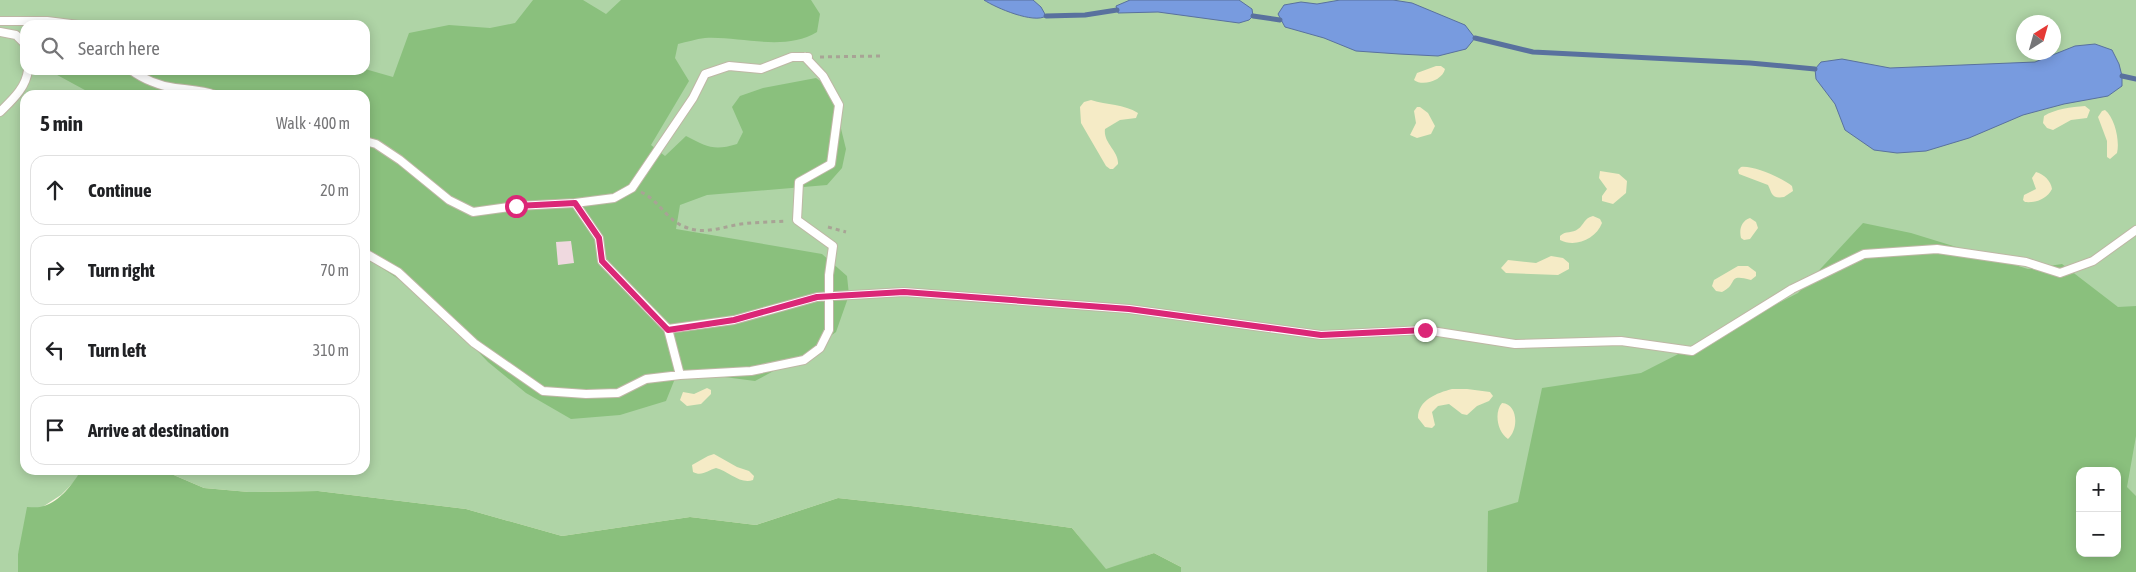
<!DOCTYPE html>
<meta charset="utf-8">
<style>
:root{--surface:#fff;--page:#f2f2f2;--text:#202124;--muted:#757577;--line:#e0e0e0}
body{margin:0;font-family:"Asap Condensed",sans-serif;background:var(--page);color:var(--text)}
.controls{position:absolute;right:15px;bottom:15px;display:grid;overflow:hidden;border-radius:10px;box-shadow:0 2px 12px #0003}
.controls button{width:45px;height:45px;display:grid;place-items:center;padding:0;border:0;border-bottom:1px solid var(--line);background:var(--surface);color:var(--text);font:25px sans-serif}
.compass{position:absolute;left:2016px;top:15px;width:45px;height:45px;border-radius:50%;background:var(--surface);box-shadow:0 2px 12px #0003;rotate:37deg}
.stop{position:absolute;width:15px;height:15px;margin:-11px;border:4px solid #db2777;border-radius:50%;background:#fff}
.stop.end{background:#db2777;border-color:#fff;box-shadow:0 1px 5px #0008}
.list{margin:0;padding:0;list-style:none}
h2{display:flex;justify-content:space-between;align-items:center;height:65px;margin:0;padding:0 20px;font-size:21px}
h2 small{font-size:16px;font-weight:400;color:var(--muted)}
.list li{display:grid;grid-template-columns:32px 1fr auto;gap:15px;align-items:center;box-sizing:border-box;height:70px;margin:0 10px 10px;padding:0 10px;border:1px solid var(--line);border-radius:15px}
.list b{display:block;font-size:19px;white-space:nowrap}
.list em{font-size:16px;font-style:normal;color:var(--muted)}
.icon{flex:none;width:28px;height:28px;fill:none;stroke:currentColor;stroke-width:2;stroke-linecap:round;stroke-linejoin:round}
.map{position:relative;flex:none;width:2136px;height:572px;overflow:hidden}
.search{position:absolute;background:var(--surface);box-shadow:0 2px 12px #0003;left:20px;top:20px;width:350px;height:55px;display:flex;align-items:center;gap:12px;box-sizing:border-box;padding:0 18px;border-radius:15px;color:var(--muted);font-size:19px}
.panel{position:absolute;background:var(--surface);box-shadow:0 2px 12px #0003;left:20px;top:90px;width:350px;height:385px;border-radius:15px}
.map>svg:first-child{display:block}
.green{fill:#afd4a6;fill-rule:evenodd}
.forest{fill:#8ac07d;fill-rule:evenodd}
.sand{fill:#f5ebc6}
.water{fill:#789bdf;stroke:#59719e}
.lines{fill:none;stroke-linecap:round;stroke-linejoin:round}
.stream{stroke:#59719e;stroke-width:5}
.building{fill:#efd9df}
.lane-casing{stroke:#beb7a5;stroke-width:10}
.path{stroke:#a8a395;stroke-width:3;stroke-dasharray:4 4;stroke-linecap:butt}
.lane{stroke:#fff;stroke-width:8}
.route{stroke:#db2777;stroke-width:6}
</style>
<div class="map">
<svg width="2136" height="572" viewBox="0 0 2136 572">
<rect width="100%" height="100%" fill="#fcf5e2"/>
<path class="green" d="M 0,0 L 2136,0 L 2136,572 L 1181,572 L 1181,567 L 1154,553 L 1106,570 L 1072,528 L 911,506 L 838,498 L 756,525 L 690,517 L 562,536 L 466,509 L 318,491 L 249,492 L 204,488 L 162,470 L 365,470 L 365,95 L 25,95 L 25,470 L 81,470 L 75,481 L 61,495 L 44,506 L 18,554 L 18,572 L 0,572 ZM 2024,22 L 2054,22 L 2054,52 L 2024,52 ZM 25,25 L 365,25 L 365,70 L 25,70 ZM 2080,471 L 2117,471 L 2117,553 L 2080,553 Z"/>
<path class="forest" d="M 533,0 L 583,0 L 606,14 L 621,0 L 811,0 L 820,14 L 817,32 C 784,52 741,36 705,38 C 696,39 687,42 678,44 L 675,58 L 689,81 L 651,145 L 665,156 L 686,136 C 707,147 714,151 737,144 L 743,132 L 732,107 L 740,96 L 763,88 L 816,78 L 831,88 L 846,149 L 842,168 L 827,185 L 707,195 L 680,205 L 676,229 L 822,254 L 847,276 L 849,295 L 836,332 L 805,354 L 755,381 L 678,371 L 666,401 L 620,415 L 571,419 L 526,393 L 488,362 L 426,297 L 365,257 L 365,95 L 94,95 L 48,70 L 365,69 L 393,77 L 409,33 L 449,25 L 490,28 L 515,23 Z
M 1863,223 L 1911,233 L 2028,269 L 2062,264 L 2118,307 L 2136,306 L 2136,436 L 2127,487 L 2136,496 L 2136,572 L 1487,572 L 1488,511 L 1518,502 L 1542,388 L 1641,373 L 1798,293 ZM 2080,471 L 2117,471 L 2117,553 L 2080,553 Z
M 81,470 L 162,470 L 204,488 L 249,492 L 318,491 L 466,509 L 562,536 L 690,517 L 756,525 L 838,498 L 911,506 L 1072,528 L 1106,569 L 1154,553 L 1181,567 L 1181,572 L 18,572 L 18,554 L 27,507 C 32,507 39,508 44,506 C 59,502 74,483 81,470 Z"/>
<path class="sand" d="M 1436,66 L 1441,66 L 1445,69 C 1443,80 1423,87 1414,80 L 1417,73 Z
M 1091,100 C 1107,105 1124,104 1138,113 L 1136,118 L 1120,120 L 1105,129 C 1103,143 1119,151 1118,164 L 1113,169 L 1110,169 L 1106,166 L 1081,123 L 1080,107 L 1084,102 Z
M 2085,106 L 2090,110 L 2087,118 L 2071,120 L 2053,130 L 2047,128 L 2043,123 L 2044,116 C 2055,109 2071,107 2085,106 Z
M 1417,107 L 1420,107 L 1428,113 L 1435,126 L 1431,134 L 1417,138 L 1410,135 L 1416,123 L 1414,111 Z
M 2105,110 C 2115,118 2120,141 2117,153 L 2110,159 L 2107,157 L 2107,141 L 2098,117 L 2102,111 Z
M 1741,167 C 1752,165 1783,178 1792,186 L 1793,191 L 1784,197 C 1771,199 1772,193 1768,185 L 1739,174 L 1738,170 Z
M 1600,171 L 1619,174 L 1627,181 L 1626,193 L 1613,204 L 1602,201 L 1602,196 L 1607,189 L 1599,178 Z
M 2036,172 C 2044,174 2051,181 2052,189 C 2047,199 2036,203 2025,202 L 2023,200 L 2024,195 L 2036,189 L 2032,178 Z
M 1593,216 L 1600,219 L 1602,223 C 1596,239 1575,248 1560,240 L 1560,236 C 1566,230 1572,234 1578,229 C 1584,225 1584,218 1593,216 Z
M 1750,218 L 1756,222 L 1758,228 L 1750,239 L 1744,240 L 1741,238 C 1739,230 1741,221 1750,218 Z
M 1551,256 L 1563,258 L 1569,263 L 1569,269 L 1558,275 L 1506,273 L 1501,268 L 1508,260 L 1536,263 Z
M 1738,266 L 1748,266 L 1756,272 L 1756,276 L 1751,280 C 1726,273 1739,284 1722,292 L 1716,291 L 1712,286 L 1714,280 Z
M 707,388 L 711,390 L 711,394 L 701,404 L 687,406 L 680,400 L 683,392 L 694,394 Z
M 1452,389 L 1467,389 L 1490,392 L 1493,396 L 1489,401 L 1477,406 L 1467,415 L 1462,414 L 1449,404 L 1438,406 L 1432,412 L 1435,425 L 1432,428 L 1425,427 L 1418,418 C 1418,400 1437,393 1452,389 Z
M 1502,403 C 1518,404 1519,429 1508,439 C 1497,432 1494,412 1502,403 Z
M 714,454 L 737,467 L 749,471 L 754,476 L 753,480 C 741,485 728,471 716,468 C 708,470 702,477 693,472 L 692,465 L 708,456 Z"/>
<path class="water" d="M 984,0 L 1033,0 L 1041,7 L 1046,16 C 1034,24 996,8 984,0 Z
M 1130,0 L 1239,0 L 1252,9 L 1253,16 L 1249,20 L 1239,23 L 1158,12 L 1118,13 L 1116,6 Z
M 1340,0 L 1393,0 L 1412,3 L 1465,25 L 1475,38 L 1466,49 L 1438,56 L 1399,54 L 1356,51 L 1324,38 L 1285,27 L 1278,14 L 1284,5 L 1301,2 L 1317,4 Z
M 2095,44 L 2112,50 L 2119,64 L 2122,76 L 2122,86 L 2108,96 L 2064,104 L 2023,115 L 1969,138 L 1926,151 L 1897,153 L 1874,150 L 1845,130 L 1835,104 L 1816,79 L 1815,69 L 1821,62 L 1842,59 L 1890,68 L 2035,62 L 2075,46 Z"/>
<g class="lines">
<path class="stream" d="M 1046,16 L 1085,15 L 1117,10
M 1253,16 L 1280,20
M 1475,38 L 1533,52 L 1750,63 L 1815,69
M 2122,76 L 2136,79"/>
</g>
<path class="building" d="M 571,241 L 574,263 L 558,265 L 556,242 Z"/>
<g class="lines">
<g class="lane-casing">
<path id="lane" d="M 0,21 L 47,21 L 79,25
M 0,32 L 16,35 L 25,44
M 131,70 C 143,79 160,86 175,88 C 189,90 202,90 215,95
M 0,112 C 12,100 26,88 28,70
M 365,141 L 376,144 L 400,160 L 449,200 L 473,212 L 516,206 L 575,203 L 599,238 L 602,261 L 668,329 L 734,320 L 817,297 L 904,292 L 1129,309 L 1321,335 L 1425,330 L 1515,344 L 1621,341 L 1692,351 L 1792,289 L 1864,254 L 1937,249 L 2026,262 L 2060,273 L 2093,261 L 2136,230
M 575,203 L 614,198 L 632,188 L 693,98 L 705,74 L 729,66 L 761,69 L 792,57 L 808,57
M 365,253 L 398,272 L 474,343 L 543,391 L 586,394 L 618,393 L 646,379 L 680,375
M 668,329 L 680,375 L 751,371 L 804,360 L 820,348 L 829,330 L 829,275 L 833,246 L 797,220 L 799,182 L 831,164 L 839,105 L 823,76 L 805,57"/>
</g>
<path class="path" d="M 820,57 L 880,56
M 641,192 C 660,201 666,220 685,227 C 704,235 722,227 741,224 C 756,222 772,222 787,221
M 828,227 L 846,232"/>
<use href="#lane" class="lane"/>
</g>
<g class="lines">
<path class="route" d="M 516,206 L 575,203 L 599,238 L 602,261 L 668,330 L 734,320 L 817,297 L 904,292 L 1129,309 L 1321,335 L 1425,330"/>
</g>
</svg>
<div class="controls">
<button>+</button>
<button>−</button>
</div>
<svg class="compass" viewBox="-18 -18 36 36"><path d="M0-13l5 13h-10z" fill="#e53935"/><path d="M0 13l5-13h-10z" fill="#757577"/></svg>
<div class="stop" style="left:516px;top:206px"></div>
<div class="stop end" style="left:1425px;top:330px"></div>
<div class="search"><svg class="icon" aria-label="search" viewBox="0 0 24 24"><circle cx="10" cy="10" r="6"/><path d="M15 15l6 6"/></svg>Search here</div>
<section class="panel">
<h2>5 min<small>Walk · 400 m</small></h2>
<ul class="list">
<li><svg class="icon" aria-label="ahead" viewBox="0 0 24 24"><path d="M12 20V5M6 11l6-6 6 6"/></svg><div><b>Continue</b></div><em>20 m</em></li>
<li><svg class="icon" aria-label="right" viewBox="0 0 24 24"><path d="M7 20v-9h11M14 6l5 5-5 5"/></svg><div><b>Turn right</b></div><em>70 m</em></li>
<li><svg class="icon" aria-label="left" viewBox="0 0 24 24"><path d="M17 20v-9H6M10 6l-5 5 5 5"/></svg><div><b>Turn left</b></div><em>310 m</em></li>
<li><svg class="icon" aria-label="arrive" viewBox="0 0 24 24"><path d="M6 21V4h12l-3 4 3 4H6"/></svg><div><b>Arrive at destination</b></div></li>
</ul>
</section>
</div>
